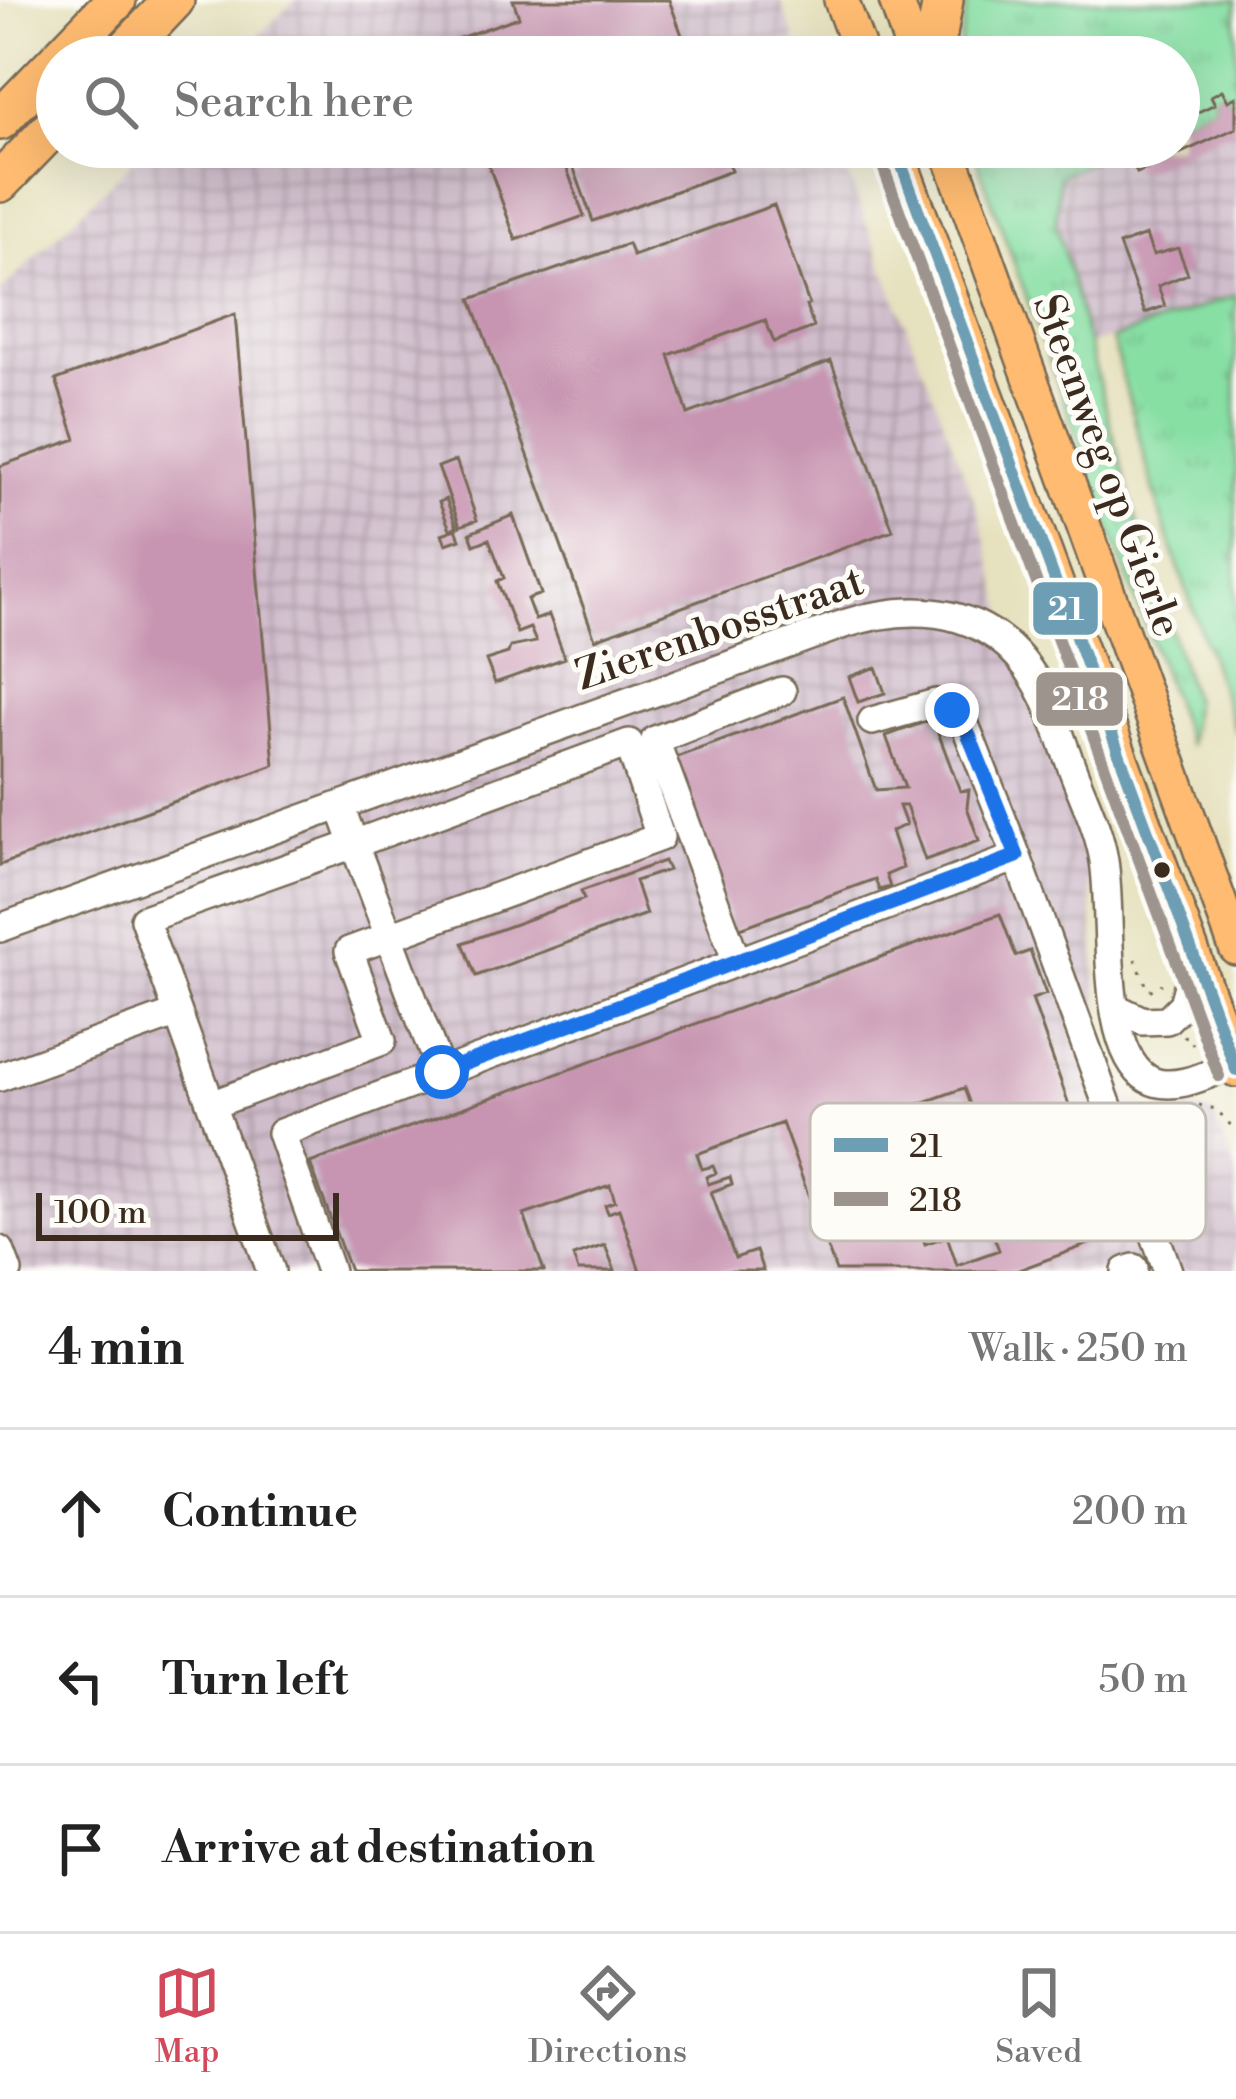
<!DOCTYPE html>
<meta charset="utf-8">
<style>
:root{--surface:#fff;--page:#f6f6f6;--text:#222;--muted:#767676;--line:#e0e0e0;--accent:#d1495b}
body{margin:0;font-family:"Libre Bodoni",serif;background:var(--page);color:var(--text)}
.scale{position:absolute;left:36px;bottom:30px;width:303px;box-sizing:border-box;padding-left:12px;border:6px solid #3b2a1e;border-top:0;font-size:33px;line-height:42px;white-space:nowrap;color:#3b2a1e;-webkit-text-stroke:9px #fdfcf7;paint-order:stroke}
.stop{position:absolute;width:36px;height:36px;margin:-27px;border:9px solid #1a73e8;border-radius:50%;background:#fff}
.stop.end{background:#1a73e8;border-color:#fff;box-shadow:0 3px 12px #0008}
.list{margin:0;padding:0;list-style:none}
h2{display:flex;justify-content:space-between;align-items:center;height:156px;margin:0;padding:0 48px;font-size:51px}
h2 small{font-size:39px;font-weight:400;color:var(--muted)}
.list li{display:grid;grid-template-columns:78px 1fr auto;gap:36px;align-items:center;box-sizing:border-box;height:168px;padding:0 48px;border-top:3px solid var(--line)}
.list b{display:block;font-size:45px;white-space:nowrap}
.list em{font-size:39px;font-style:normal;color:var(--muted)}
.icon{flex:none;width:66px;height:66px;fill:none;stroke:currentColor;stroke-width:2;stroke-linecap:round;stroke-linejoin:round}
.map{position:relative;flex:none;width:1236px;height:1271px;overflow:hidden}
.search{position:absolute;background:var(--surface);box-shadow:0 12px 48px #0002;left:36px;right:36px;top:36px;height:132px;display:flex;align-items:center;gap:30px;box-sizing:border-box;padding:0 42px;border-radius:66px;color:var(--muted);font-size:45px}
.sheet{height:660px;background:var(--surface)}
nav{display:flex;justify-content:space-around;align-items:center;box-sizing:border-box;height:168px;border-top:3px solid var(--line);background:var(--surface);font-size:33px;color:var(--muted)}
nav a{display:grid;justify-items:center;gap:6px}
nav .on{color:var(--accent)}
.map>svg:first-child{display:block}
.industrial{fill:url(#industrial-grid)}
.grass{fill:url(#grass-tufts);stroke:#618461;stroke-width:3}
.building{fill:#c794b1;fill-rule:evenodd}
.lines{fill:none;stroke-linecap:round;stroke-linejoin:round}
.minor-casing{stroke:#776a56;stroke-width:32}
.major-casing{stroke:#776a56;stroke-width:38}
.highway-casing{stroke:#776a56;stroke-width:44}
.path{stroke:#776a56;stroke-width:3;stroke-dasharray:3 9;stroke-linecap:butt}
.minor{stroke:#fff;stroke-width:27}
.major{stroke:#febb71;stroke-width:33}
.highway{stroke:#febb71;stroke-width:39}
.bus-1-casing{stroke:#fdfcf7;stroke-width:21}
.bus-2-casing{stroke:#fdfcf7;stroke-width:21}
.bus-1{stroke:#6d9eb4;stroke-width:12}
.bus-2{stroke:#9d948e;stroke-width:12}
.route{stroke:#1a73e8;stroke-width:15}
.bus-dot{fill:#3b2a1e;stroke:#fdfcf7;stroke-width:4.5}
.labels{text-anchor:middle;stroke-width:10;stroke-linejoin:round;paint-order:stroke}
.street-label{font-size:42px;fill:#3b2a1e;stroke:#fdfcf7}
.key{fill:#fdfcf7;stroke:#c3bdb6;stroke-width:3}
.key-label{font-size:33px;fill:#3b2a1e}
.line-badge{stroke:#fdfcf7;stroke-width:4.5}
.badge-label{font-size:33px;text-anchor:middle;font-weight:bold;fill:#fff}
</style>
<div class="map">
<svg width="1236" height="1271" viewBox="0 0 1236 1271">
<defs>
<pattern id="industrial-grid" width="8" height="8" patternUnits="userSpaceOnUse" patternTransform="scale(3)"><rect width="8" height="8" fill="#d0bdcc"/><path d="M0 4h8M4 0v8" fill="none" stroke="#aa9aa5"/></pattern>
<pattern id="grass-tufts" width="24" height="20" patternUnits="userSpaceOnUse" patternTransform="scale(3)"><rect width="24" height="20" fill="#87dfa4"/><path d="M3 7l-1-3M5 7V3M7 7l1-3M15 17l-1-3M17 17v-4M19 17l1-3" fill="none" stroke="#75c08d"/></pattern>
</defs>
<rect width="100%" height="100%" fill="#fdfcf7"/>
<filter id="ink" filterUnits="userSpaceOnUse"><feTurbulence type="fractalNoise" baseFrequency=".00833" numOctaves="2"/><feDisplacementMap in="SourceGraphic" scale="24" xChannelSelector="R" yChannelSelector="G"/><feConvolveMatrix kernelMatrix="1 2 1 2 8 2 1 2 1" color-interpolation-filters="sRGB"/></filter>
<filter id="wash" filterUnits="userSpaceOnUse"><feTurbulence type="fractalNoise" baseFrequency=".004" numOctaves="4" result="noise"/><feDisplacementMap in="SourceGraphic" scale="48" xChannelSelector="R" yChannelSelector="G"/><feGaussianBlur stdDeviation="2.7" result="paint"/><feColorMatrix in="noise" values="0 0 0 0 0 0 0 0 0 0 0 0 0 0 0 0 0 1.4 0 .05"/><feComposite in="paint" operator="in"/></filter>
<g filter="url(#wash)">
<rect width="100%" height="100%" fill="#e6e1be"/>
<path class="industrial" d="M 295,0 L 780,0 L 802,57 L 238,57 Z
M 1222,90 L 1228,100 L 1236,97 L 1236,295 L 1089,345 L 1056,224 L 1058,177 L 1122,147 L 1179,147 L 1215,104 L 1211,96 Z
M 147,147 L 837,147 L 978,510 L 1008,626 L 1088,863 L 1101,1032 L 1106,1053 L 1122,1090 L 1144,1108 L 1161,1112 L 1191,1109 L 1214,1115 L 1236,1171 L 1236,1271 L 0,1271 L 0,292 Z"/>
<path class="grass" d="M 968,0 L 1236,0 L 1236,97 L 1228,101 L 1222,91 L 1211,96 L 1215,104 L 1179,121 L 1179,57 L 957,57 Z
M 972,147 L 1122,147 L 1059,176 L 1056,224 L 1139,530 L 1193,701 L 1189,746 Z
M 1236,295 L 1236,733 L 1162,520 L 1112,339 Z"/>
<g id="blocks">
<path class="building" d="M 513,0 L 669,0 L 690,57 L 450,57 L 445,43 L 519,17 Z
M 1222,90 L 1228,101 L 1236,97 L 1236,128 L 1137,173 L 1125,147 L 1179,147 L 1179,121 L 1215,104 L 1211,96 Z
M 482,147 L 559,147 L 584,216 L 516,240 Z
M 566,147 L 722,147 L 731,171 L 593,221 Z
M 774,205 L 809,304 L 806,306 L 814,327 L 774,342 L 765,320 L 669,355 L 688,414 L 831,361 L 893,530 L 595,639 L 471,299 L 628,244 L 633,256 Z
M 1146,235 L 1153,255 L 1178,248 L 1188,274 L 1158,286 L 1165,306 L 1145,313 L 1119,245 Z
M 235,314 L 274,765 L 0,865 L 0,466 L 76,439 L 56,380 Z
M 456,460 L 477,520 L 460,526 L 438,467 Z
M 446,499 L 457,527 L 450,529 L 439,502 Z
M 513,515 L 541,594 L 527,599 L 535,620 L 549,615 L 565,658 L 495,683 L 486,660 L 508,653 L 510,647 L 536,642 L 530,628 L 517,633 L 497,581 L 504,578 L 489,539 L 474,545 L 470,533 Z
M 456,529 L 460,539 L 446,544 L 442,534 Z
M 876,667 L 885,693 L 858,702 L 849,677 Z
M 843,697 L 876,790 L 905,788 L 886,736 L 933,719 L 960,791 L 969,790 L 967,807 L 979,841 L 925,860 L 906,806 L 899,806 L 906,825 L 891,831 L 903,868 L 886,875 L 890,887 L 879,890 L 875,879 L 735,930 L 671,759 Z
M 664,861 L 668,870 L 635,881 L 646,914 L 476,976 L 463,943 L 584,899 L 581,891 Z
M 1000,914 L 1016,956 L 1030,951 L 1046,994 L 1032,999 L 1076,1125 L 1098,1119 L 1134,1216 L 1113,1224 L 1116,1234 L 1016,1271 L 836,1271 L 782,1123 L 697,1154 L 702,1169 L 713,1166 L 716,1173 L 706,1177 L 708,1184 L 730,1177 L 732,1184 L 711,1192 L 735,1258 L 756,1251 L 763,1271 L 640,1271 L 619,1209 L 608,1213 L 605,1205 L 615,1201 L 610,1185 L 524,1215 L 544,1271 L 350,1271 L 310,1163 ZM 964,1088 L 1010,1215 L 989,1223 L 999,1250 L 957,1265 L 947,1236 L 925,1244 L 921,1232 L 974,1213 L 949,1141 L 895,1160 L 880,1118 Z
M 605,1245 L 615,1271 L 578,1271 L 573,1256 Z"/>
</g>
</g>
<g filter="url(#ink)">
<use href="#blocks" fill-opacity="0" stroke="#776a56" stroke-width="3"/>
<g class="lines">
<g class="minor-casing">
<path id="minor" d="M 872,721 L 936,703 L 962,717 L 1017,857
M 0,928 L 841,625 C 924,598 1003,610 1044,696 C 1055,718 1062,742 1071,765 C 1082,796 1099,828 1104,861 C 1113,915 1099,1050 1148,1079 C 1174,1094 1212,1072 1236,1063
M 737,962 L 655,740 L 782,691
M 1116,1008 L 1143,1021 L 1167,1020 L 1183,1004 L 1195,961
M 0,1077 L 178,1013
M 211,1105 L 382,1041 L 349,951 L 660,837 L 629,743 L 354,844 L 340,806
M 0,1250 L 8,1271
M 271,1271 L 144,919 L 354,844 L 441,1073
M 330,1271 L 281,1133 L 1017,857 L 1168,1271
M 1126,1271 L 1134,1268"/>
</g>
<g class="major-casing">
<path id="major" d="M 841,0 L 862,57
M 896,0 L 915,57
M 895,147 L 1236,1070
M 947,147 L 1236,948"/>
</g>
<g class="highway-casing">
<path id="highway" d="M 61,57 L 116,0
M 120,57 L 174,0
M 933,57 L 943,0
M 0,120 L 57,61
M 0,182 L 57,123"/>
</g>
<path class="path" d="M 1135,959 L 1149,991 L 1162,984
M 1183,1036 L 1190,1038 L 1195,1050
M 1199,1105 L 1216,1109 L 1236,1131"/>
<use href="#minor" class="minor"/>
<use href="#major" class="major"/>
<use href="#highway" class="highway"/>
<g class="bus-1-casing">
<path id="bus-1" d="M 895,147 L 1236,1070"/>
</g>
<g class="bus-2-casing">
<path id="bus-2" d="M 878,153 L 1219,1076"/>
</g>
<use href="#bus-1" class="bus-1"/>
<use href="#bus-2" class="bus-2"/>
</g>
</g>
<g class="lines" filter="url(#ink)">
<path class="route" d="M 442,1072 L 1017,856 L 962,718 L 952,710"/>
</g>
<circle class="bus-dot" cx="1162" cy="870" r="10"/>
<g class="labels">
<g class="street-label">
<text transform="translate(1109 465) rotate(70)" y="15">Steenweg op Gierle</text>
<text transform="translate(719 627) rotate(-19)" y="15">Zierenbosstraat</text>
</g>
</g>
<rect x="810" y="1103" width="396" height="138" rx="18" class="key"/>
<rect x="834" y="1138" width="54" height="14" fill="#6d9eb4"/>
<rect x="834" y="1192" width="54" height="14" fill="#9d948e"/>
<g class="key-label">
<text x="909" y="1157">21</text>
<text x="909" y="1211">218</text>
</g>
<g class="line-badge">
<rect x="1031" y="580" width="69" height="57" rx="12" fill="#6d9eb4"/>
<rect x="1034" y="670" width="91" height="58" rx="12" fill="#9d948e"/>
</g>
<g class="badge-label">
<text x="1066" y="620">21</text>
<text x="1080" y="710">218</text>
</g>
</svg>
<div class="scale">100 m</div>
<div class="stop" style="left:442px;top:1072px"></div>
<div class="stop end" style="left:952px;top:710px"></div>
<div class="search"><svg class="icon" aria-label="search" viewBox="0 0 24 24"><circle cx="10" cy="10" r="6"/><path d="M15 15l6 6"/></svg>Search here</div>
</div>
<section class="sheet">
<h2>4 min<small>Walk · 250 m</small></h2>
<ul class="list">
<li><svg class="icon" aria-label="ahead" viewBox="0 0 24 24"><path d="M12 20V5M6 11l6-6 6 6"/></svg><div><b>Continue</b></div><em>200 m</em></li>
<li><svg class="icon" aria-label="left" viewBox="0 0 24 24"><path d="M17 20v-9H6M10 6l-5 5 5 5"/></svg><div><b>Turn left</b></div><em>50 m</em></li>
<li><svg class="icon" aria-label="arrive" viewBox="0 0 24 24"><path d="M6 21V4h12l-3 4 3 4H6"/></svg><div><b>Arrive at destination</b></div></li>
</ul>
</section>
<nav>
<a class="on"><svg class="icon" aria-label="map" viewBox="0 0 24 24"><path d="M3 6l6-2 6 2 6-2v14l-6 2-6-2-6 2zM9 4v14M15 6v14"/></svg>Map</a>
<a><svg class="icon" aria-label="directions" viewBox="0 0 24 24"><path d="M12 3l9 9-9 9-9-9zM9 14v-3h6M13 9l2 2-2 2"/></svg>Directions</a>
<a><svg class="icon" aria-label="saved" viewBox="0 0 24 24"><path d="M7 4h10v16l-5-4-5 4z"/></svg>Saved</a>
</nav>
